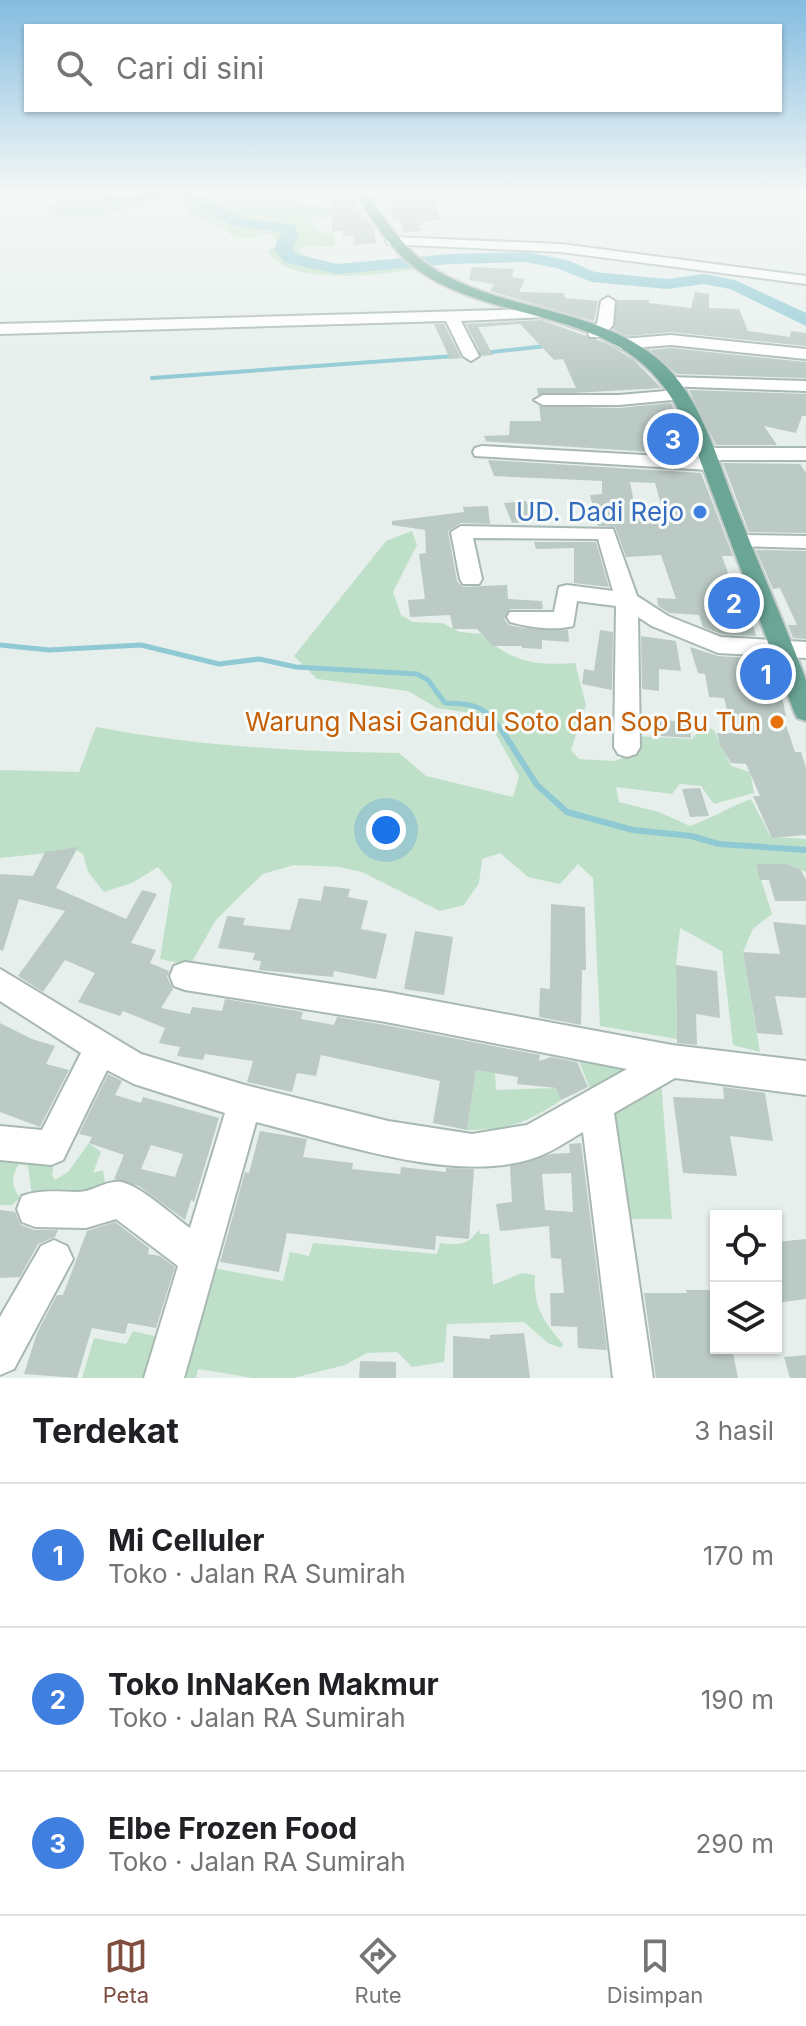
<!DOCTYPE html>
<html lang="id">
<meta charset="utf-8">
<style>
:root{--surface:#fff;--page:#f2f2f2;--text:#202124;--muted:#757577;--line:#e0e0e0;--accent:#7f4e3f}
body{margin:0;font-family:Inter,sans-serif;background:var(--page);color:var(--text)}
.controls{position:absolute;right:24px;bottom:24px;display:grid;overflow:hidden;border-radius:0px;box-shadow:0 2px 6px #0004}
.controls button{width:72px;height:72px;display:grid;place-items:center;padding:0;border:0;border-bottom:2px solid var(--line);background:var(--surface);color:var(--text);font:40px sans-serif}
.you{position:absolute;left:386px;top:830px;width:28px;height:28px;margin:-20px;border:6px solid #fff;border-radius:50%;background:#1a73e8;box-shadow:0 0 0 12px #1a73e833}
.badge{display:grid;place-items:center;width:52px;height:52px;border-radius:50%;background:var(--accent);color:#fff;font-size:26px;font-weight:700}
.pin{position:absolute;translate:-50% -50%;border:4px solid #fff;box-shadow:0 2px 8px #0006}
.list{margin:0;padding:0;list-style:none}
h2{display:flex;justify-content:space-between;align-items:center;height:104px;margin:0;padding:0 32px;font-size:34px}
h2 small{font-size:26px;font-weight:400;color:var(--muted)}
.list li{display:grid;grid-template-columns:52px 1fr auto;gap:24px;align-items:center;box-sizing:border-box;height:144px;padding:0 32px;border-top:2px solid var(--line)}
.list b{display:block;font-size:30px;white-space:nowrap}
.list p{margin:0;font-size:26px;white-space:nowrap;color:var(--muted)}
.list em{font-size:26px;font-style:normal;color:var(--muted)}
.icon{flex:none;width:44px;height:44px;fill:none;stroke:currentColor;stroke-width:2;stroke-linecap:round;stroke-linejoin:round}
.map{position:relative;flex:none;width:806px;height:1378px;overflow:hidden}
.search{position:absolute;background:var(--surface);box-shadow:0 2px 6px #0004;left:24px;right:24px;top:24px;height:88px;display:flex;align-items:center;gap:20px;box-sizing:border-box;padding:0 28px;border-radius:0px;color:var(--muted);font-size:30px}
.sheet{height:536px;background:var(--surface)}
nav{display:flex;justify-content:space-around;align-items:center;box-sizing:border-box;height:112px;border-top:2px solid var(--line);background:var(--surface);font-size:22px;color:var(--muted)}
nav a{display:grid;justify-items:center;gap:4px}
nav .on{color:var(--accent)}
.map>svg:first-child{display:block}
.green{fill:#bfe0c8}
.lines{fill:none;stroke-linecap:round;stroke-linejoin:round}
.stream-far2{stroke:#8ec9d4;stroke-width:4}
.stream-far1{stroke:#8ec9d4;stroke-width:5}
.stream{stroke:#8ec9d4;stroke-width:6}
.river{fill:#8ec9d4;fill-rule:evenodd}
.building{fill:#bbcac4;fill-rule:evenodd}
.minor-casing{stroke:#a8b8b2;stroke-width:4}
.major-casing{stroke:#c2cac8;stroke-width:4}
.minor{fill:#fff;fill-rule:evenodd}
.major{fill:#6aa596;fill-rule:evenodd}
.shop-dot{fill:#3f7fe0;stroke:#f7fbf9;stroke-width:3}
.food-dot{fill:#e8710a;stroke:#f7fbf9;stroke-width:3}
.labels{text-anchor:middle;stroke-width:6;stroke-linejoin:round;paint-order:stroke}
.shop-label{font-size:26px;fill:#366cbe;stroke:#f7fbf9;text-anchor:end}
.food-label{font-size:26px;fill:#c56008;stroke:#f7fbf9;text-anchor:end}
</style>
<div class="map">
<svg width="806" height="1378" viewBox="0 0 806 1378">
<rect width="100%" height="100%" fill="#e6efeb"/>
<path class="green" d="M 0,192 L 288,194 L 299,197 L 297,203 L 301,205 L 332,207 L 336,213 L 326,218 L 313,217 L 310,222 L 319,232 L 333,234 L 336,244 L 333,247 L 309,246 L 298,250 C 329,274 368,264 404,257 L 418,269 C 382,275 287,287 267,251 L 277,245 L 272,233 L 249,238 L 232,236 L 227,230 L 188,213 L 176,196 L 98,216 L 79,218 L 52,213 L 47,206 L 70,197 L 49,194 L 12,203 L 0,196 Z
M 412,531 L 417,545 L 393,592 L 401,615 L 413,622 L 442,623 L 460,632 L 482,634 C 509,662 538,666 575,663 L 586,705 L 571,750 L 579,759 L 614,761 L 628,756 L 636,736 L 692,739 L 703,726 L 714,730 L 731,766 L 750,772 L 754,793 L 714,804 L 701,786 L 680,784 L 672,794 L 616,787 L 619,802 L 659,812 L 690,826 C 713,818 729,807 751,799 L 771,837 L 806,839 L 806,872 L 787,864 L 756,864 L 772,914 L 753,929 L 743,952 L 760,1052 L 733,1045 L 722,951 L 680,928 L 676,965 L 677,1039 L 600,1026 L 593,878 L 578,864 L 560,884 L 528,877 L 500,853 L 482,859 L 479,883 L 464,905 L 440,911 L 362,872 L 339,867 L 294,865 L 263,874 L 241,895 L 216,920 L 190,965 L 160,959 L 172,884 L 158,867 L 132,883 L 104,892 L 88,872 L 83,854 L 76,850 L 0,858 L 0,770 L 79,772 L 96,727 C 196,746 297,752 399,753 L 426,776 L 513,797 L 519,776 L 494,731 L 471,713 L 437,708 L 408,691 L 317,679 L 294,656 L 386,541 Z
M 571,1042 L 660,1068 L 672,1219 L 610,1219 L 596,1103 Z
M 476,1070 L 495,1073 L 496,1090 L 556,1088 L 561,1100 C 527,1123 508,1130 467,1130 Z
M 89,1143 L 101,1152 L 93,1173 L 103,1170 L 106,1188 L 102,1196 L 32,1195 L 28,1166 L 19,1164 C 11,1176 11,1186 20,1198 L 12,1205 L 0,1205 L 0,1150 L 58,1148 L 52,1174 L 55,1180 L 68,1172 Z
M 479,1229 L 480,1234 L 489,1234 L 493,1285 L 522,1273 L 535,1275 C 533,1306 543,1321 563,1344 L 561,1348 L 548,1343 L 524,1322 L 447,1324 L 444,1362 L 412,1367 L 397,1352 L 367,1353 L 345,1365 L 293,1378 L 253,1378 L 198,1369 L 196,1378 L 82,1378 L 94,1338 L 126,1344 L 133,1331 L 159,1337 L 202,1266 L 283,1281 L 290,1252 L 309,1256 L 313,1243 L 437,1254 L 440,1243 C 459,1245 468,1246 479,1229 Z"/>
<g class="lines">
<path class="stream-far2" d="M 473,354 L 546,346
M 152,378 L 455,356"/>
<path class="stream-far1" d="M 0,645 L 49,650 L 141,645 L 219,664 L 259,659 L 296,667 L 417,674 L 428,680 L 445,703 C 477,704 486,706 504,734"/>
<path class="stream" d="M 503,732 L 537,785 L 567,812 L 633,830 L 691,836 L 719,844 L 806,850"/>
<path class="river" d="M 89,192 L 127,195 L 145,192 L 194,192 L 244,219 L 295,225 L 298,237 L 292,249 L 296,254 L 337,264 L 450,254 L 526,252 L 567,260 L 595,272 L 667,279 L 704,274 L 735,280 L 806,313 L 806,326 L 730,289 L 704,284 L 667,289 L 592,282 L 556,268 L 526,262 L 450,264 L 337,274 L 284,262 L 274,249 L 281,232 L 232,225 L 181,197 L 117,204 L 102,201 Z"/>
</g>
<path class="building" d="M 333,192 L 351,192 L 362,217 L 366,217 L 374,227 L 376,243 L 354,245 L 353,236 L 343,236 L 343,231 L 332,231 Z
M 388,192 L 432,192 L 439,204 L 436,204 L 441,220 L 422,221 L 423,226 L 418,226 L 421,231 L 403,233 L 400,219 L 393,220 L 390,206 L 394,205 Z
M 472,267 L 514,269 L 512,277 L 525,279 L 519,292 L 564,293 L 565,298 L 598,301 L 594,321 L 490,291 L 494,284 L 469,280 Z
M 695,292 L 709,294 L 709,308 L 739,309 L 748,331 L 790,337 L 791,331 L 806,333 L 806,346 L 671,332 L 627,336 L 613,329 L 617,300 L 649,300 L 649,303 L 691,308 Z
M 541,320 L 606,343 L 634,360 L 661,388 L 538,395 L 537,388 L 576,388 L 563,359 L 554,360 L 520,324 L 478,327 L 493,355 L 482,356 L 466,324 Z
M 434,324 L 444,324 L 461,358 L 450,359 Z
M 671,348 L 806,362 L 806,378 L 677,374 L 650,350 Z
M 689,390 L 806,394 L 806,416 L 802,416 L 796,433 L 764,426 L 777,445 L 716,445 Z
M 671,403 L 685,432 L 677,432 L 683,454 L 480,441 L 486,441 L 484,436 L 509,435 L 510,421 L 541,421 L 539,406 L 619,408 Z
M 488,460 L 701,473 L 733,556 L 722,556 L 745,620 L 752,621 L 756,636 L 722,634 L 703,627 L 699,615 L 669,613 L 658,606 L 657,598 L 676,599 L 661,555 L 626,557 L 615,527 L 598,526 L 590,495 L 602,494 L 602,481 L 494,476 ZM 630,482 L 655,483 L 663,512 L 636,513 Z
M 723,463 L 800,464 L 806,473 L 806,533 L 749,532 Z
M 526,501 L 535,521 L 512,523 L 504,503 Z
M 488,506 L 490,524 L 461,523 L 448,531 L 457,581 L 463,587 L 507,585 L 508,599 L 542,601 L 543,609 L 510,609 L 504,619 L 509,625 L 524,628 L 568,630 L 569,642 L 542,640 L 542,649 L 522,648 L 522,646 L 493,646 L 477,629 L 453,629 L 450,615 L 410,617 L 408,600 L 425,599 L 419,554 L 426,553 L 425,530 L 392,525 L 392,521 L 464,512 L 463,507 Z
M 534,542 L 596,542 L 609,587 L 574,583 L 574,548 L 536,549 Z
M 756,550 L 806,551 L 806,639 L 793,638 L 788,625 L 797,625 L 780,588 L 773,589 Z
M 600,630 L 613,632 L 612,690 L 582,684 L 584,669 L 594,671 Z
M 641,636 L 676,641 L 681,671 L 659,669 L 659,691 L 642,689 Z
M 690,647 L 718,656 L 763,659 L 766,668 L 772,668 L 774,681 L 779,682 L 786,716 L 783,716 L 795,752 L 801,752 L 806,768 L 806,835 L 772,838 L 753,796 L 760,796 L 746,764 L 731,763 L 720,745 L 717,733 L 733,733 L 724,698 L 709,697 L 705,674 L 698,673 Z
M 659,720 L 689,722 L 691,738 L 661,736 Z
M 700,788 L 709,816 L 690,817 L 682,789 Z
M 78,847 L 56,888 L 126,919 L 142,890 L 157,894 L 131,943 L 156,950 L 150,963 L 169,971 L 167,977 L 173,989 L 161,1008 L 190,1014 L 192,1007 L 222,1011 L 225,999 L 303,1012 L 301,1019 L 334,1025 L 337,1017 L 385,1025 L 540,1055 L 539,1061 L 551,1057 L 577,1062 L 588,1087 L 561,1100 L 556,1088 L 517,1084 L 518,1077 L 476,1070 L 467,1130 L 433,1123 L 440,1081 L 321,1055 L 316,1076 L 297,1073 L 292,1092 L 247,1082 L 253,1061 L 205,1054 L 203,1060 L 177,1056 L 180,1047 L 159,1043 L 165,1028 L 123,1011 L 120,1016 L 78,1002 L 95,973 L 65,960 L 43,992 L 18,976 L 65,911 L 19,899 L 3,951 L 0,950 L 0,874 L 33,876 L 45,852 Z
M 756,864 L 787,864 L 801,870 L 806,880 L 806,901 L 775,901 L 769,880 L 760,880 Z
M 324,886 L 350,889 L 348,897 L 368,901 L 361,929 L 387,934 L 376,979 L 334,971 L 333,977 L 259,970 L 261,961 L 253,960 L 255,953 L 218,948 L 227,916 L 245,918 L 243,925 L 290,930 L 299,898 L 321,901 Z
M 551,904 L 585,907 L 586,970 L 582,970 L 581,1025 L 539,1017 L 540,988 L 550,989 Z
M 773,922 L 806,925 L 806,998 L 775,996 L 783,1035 L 757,1033 L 743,952 L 780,954 Z
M 415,931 L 453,937 L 444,995 L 404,989 Z
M 676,965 L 717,971 L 720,1018 L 696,1014 L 697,1045 L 677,1043 Z
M 0,1023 L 32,1039 L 55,1046 L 46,1064 L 69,1070 L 40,1127 L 0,1112 Z
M 108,1074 L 122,1081 L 115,1095 L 141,1103 L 143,1097 L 219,1118 L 194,1202 L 191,1200 L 185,1220 L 139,1186 L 114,1179 L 124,1155 L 89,1143 L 92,1137 L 79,1134 ZM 151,1145 L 183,1154 L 175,1177 L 141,1169 Z
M 723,1087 L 765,1093 L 773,1141 L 730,1136 L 737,1176 L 683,1173 L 673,1097 L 724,1099 Z
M 260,1131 L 307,1139 L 303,1157 L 353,1163 L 352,1169 L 400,1174 L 401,1167 L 446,1172 L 446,1168 L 474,1169 L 469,1239 L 436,1236 L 435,1250 L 287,1233 L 279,1272 L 220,1262 L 245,1172 L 249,1173 Z
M 581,1143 L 607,1350 L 578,1348 L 577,1327 L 551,1326 L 550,1293 L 564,1293 L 561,1259 L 551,1258 L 549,1226 L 500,1231 L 496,1204 L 512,1202 L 510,1166 L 551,1154 L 570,1153 L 569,1144 ZM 571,1173 L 573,1212 L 545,1210 L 542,1174 Z
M 0,1210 L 15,1212 L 21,1225 L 34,1230 L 58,1230 L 55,1237 L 38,1244 L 20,1277 L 0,1278 Z
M 115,1222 L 149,1248 L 148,1254 L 160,1256 L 175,1267 L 156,1328 L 128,1323 L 125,1334 L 92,1328 L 77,1378 L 24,1374 L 37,1333 L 57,1295 L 63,1295 L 87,1231 Z
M 806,1239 L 806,1299 L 776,1303 L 776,1242 Z
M 686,1290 L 716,1290 L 716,1348 L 732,1348 L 738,1378 L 656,1378 L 644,1293 L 687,1293 Z
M 524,1333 L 530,1378 L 453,1378 L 453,1336 L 490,1339 L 490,1335 Z
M 806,1355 L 806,1378 L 790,1378 L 784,1357 Z
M 360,1361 L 396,1362 L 396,1378 L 359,1378 Z"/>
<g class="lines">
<g class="minor-casing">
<path id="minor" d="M 393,237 L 561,244 L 806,276 L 806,284 L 561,252 L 388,244 L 386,241 Z
M 608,297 L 615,301 L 613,325 L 602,337 L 590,337 L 588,334 L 597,324 L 601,301 Z
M 540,309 L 548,314 L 545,317 L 461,321 L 479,356 L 471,361 L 463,356 L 446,321 L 0,334 L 0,324 Z
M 671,335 L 806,349 L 806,359 L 671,345 L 621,349 L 613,344 L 621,339 Z
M 669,377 L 806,381 L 806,391 L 663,386 L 661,382 L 663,378 Z
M 677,390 L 683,391 L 686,395 L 683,399 L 619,405 L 543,405 L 534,400 L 543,395 L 619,395 Z
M 482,446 L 698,458 L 696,454 L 698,450 L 705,448 L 806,448 L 806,460 L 714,460 L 718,464 L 709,470 L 475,456 L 473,452 L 475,448 Z
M 461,526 L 613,529 L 637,596 L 668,616 L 721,637 L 806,642 L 806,658 L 718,653 L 652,626 L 638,617 L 640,747 L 636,754 L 627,757 L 618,754 L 614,747 L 616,606 L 577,601 L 573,626 C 555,631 528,627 510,622 L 507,617 L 510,612 L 554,612 L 559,587 L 567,585 L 613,591 L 598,539 L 473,538 L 482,579 L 479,584 L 463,584 L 460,579 L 451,532 Z
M 741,535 L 806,536 L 806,548 L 734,546 L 731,541 Z
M 185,962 L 386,992 L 672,1045 L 806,1061 L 806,1095 L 675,1078 L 614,1113 L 653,1378 L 613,1378 L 583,1132 C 567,1141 551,1153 534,1158 C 454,1185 336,1142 256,1122 L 184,1378 L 144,1378 L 178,1266 L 116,1219 L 86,1228 L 35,1227 L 22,1222 L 17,1209 L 22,1196 C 41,1189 59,1192 78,1192 C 93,1192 106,1180 121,1182 C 140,1185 174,1217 190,1228 L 225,1113 L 134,1084 L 107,1070 L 63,1160 L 51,1165 L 0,1160 L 0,1126 L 42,1130 L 81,1053 L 0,1001 L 0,969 L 141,1054 L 245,1085 L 388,1121 L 472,1134 L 527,1125 L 627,1069 L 386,1022 L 185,990 L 174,986 L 170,976 L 174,966 Z
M 54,1240 L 67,1246 L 73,1259 L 14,1369 L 0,1375 L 0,1317 L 41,1246 Z"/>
</g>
<g class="major-casing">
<path id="major" d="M 354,192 L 366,192 C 383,216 399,243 424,262 C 494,313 592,303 659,360 C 702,397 717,460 737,510 C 760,567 784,623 806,680 L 806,721 L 797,718 L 794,712 L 697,452 C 687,428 677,402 660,382 C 601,308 487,322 415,268 C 389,248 372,219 354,192 Z"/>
</g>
<use href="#minor" class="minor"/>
<use href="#major" class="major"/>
</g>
<linearGradient id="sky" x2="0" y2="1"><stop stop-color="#84bce0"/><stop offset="0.5" stop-color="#f4f8f6"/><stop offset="1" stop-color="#f4f8f6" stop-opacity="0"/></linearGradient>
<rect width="806" height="384" fill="url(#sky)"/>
<circle class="shop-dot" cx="700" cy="512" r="8"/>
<circle class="food-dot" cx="777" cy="722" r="8"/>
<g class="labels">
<g class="shop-label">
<text x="684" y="521">UD. Dadi Rejo</text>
</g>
<g class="food-label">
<text x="761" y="731">Warung Nasi Gandul Soto dan Sop Bu Tun</text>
</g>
</g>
</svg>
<div class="controls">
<button><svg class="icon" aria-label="locate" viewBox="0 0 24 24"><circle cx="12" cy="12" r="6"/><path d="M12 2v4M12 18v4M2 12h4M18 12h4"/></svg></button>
<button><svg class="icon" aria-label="layers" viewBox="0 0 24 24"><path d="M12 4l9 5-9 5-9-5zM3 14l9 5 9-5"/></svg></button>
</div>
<div class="you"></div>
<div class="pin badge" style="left:766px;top:674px;background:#3f7fe0">1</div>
<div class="pin badge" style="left:734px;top:603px;background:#3f7fe0">2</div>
<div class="pin badge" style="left:673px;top:439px;background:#3f7fe0">3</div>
<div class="search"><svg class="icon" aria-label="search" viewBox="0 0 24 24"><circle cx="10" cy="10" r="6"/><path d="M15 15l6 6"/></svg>Cari di sini</div>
</div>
<section class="sheet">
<h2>Terdekat<small>3 hasil</small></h2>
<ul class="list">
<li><span class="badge" style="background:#3f7fe0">1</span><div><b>Mi Celluler</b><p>Toko · Jalan RA Sumirah</p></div><em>170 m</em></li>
<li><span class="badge" style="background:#3f7fe0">2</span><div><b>Toko InNaKen Makmur</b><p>Toko · Jalan RA Sumirah</p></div><em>190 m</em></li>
<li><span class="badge" style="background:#3f7fe0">3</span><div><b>Elbe Frozen Food</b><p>Toko · Jalan RA Sumirah</p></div><em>290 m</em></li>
</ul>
</section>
<nav>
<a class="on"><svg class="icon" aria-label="map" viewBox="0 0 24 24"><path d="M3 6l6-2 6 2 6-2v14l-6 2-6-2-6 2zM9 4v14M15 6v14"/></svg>Peta</a>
<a><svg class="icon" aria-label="directions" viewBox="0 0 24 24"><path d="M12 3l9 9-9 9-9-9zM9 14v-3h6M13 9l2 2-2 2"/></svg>Rute</a>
<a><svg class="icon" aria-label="saved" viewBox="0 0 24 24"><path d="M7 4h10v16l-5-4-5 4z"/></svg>Disimpan</a>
</nav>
